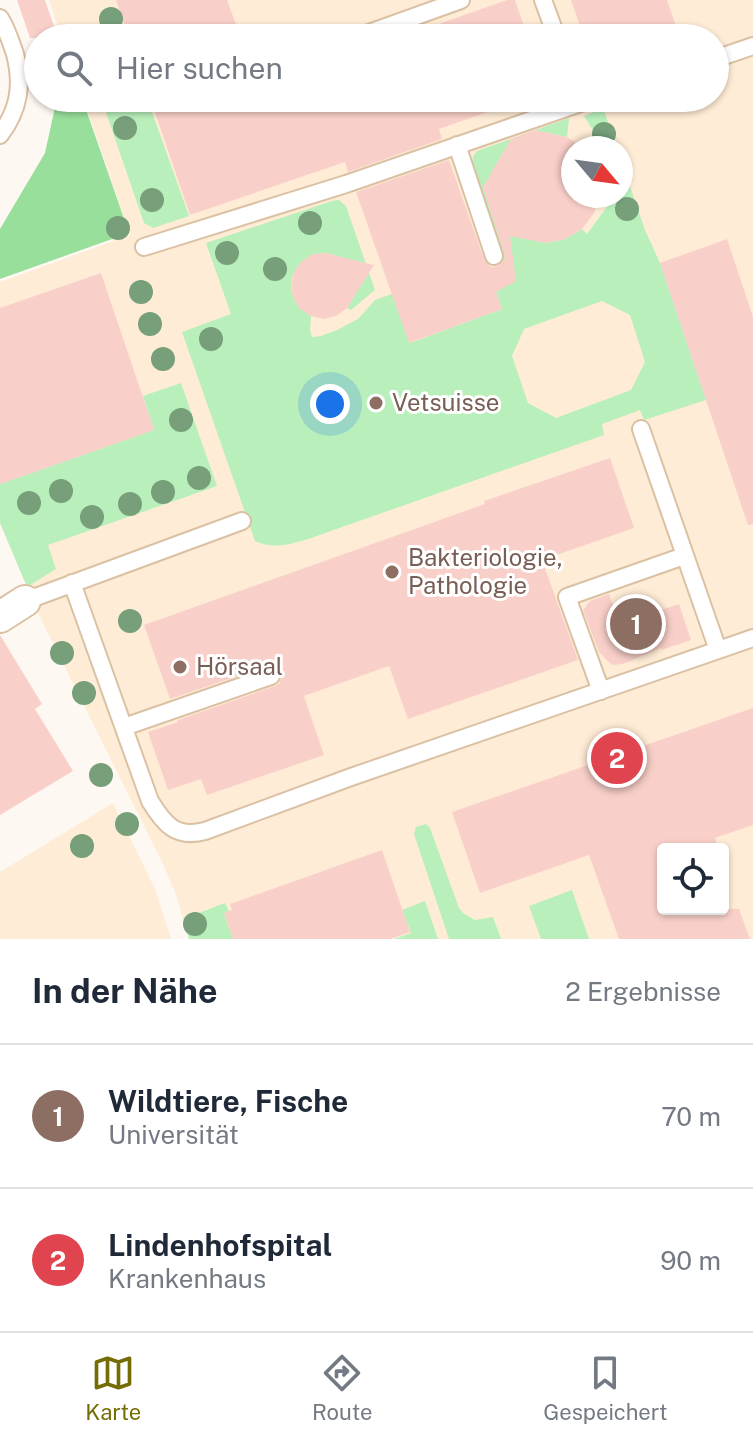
<!DOCTYPE html>
<html lang="de">
<meta charset="utf-8">
<style>
:root{--surface:#fff;--page:#f6f6f7;--text:#1f2937;--muted:#747a83;--line:#e0e1e3;--accent:#766c06}
body{margin:0;font-family:"Public Sans",sans-serif;background:var(--page);color:var(--text)}
.controls{position:absolute;right:24px;bottom:24px;display:grid;overflow:hidden;border-radius:8px;box-shadow:0 2px 6px #0004}
.controls button{width:72px;height:72px;display:grid;place-items:center;padding:0;border:0;border-bottom:2px solid var(--line);background:var(--surface);color:var(--text);font:40px sans-serif}
.compass{position:absolute;left:561px;top:136px;width:72px;height:72px;border-radius:50%;background:var(--surface);box-shadow:0 2px 6px #0004;rotate:119deg}
.you{position:absolute;left:330px;top:404px;width:28px;height:28px;margin:-20px;border:6px solid #fff;border-radius:50%;background:#1a73e8;box-shadow:0 0 0 12px #1a73e833}
.badge{display:grid;place-items:center;width:52px;height:52px;border-radius:50%;background:var(--accent);color:#fff;font-size:26px;font-weight:700}
.pin{position:absolute;translate:-50% -50%;border:4px solid #fff;box-shadow:0 2px 8px #0006}
.list{margin:0;padding:0;list-style:none}
h2{display:flex;justify-content:space-between;align-items:center;height:104px;margin:0;padding:0 32px;font-size:34px}
h2 small{font-size:26px;font-weight:400;color:var(--muted)}
.list li{display:grid;grid-template-columns:52px 1fr auto;gap:24px;align-items:center;box-sizing:border-box;height:144px;padding:0 32px;border-top:2px solid var(--line)}
.list b{display:block;font-size:30px;white-space:nowrap}
.list p{margin:0;font-size:26px;white-space:nowrap;color:var(--muted)}
.list em{font-size:26px;font-style:normal;color:var(--muted)}
.icon{flex:none;width:44px;height:44px;fill:none;stroke:currentColor;stroke-width:2;stroke-linecap:round;stroke-linejoin:round}
.map{position:relative;flex:none;width:753px;height:939px;overflow:hidden}
.search{position:absolute;background:var(--surface);box-shadow:0 2px 6px #0004;left:24px;right:24px;top:24px;height:88px;display:flex;align-items:center;gap:20px;box-sizing:border-box;padding:0 28px;border-radius:44px;color:var(--muted);font-size:30px}
.sheet{height:392px;background:var(--surface)}
nav{display:flex;justify-content:space-around;align-items:center;box-sizing:border-box;height:112px;border-top:2px solid var(--line);background:var(--surface);font-size:22px;color:var(--muted)}
nav a{display:grid;justify-items:center;gap:4px}
nav .on{color:var(--accent)}
.map>svg:first-child{display:block}
.built{fill:#ffecd6;fill-rule:evenodd}
.green{fill:#b9efbb;fill-rule:evenodd}
.forest{fill:#98df9b}
.building{fill:#f9d0c9}
.lines{fill:none;stroke-linecap:round;stroke-linejoin:round}
.service-casing{stroke:#dbc1a4;stroke-width:20}
.minor-casing{stroke:#dbc1a4;stroke-width:34}
.service{stroke:#fff;stroke-width:16}
.minor{stroke:#fff;stroke-width:30}
.tree{fill:#769f7a}
.education-dot{fill:#8d6e63;stroke:#fff;stroke-width:3}
.labels{text-anchor:middle;stroke-width:6;stroke-linejoin:round;paint-order:stroke}
.education-label{font-size:24px;fill:#785e54;stroke:#fff;text-anchor:start}
</style>
<div class="map">
<svg width="753" height="939" viewBox="0 0 753 939">
<rect width="100%" height="100%" fill="#fef8f2"/>
<path class="built" d="M 49,0 L 753,0 L 753,939 L 189,939 L 175,892 L 163,864 L 37,611 L 0,523 L 0,282 L 130,235 L 83,98 L 715,98 L 715,38 L 62,38 ZM 573,148 L 621,148 L 621,196 L 573,196 ZM 663,849 L 723,849 L 723,909 L 663,909 Z
M 113,803 L 155,889 L 171,939 L 0,939 L 0,872 Z"/>
<path class="green" d="M 101,98 L 147,98 L 189,216 L 153,228 L 144,223 Z
M 603,108 L 617,148 L 604,148 L 584,116 Z
M 569,118 L 567,137 L 544,132 L 523,137 L 504,151 L 493,170 L 490,192 L 546,243 L 565,239 L 582,229 L 587,234 L 609,204 L 612,196 L 621,196 L 621,160 L 645,230 L 660,263 L 706,400 L 644,420 L 640,410 L 602,424 L 604,435 L 311,538 C 292,544 273,550 255,541 L 182,332 L 231,314 L 206,243 L 332,201 L 339,200 L 346,206 L 375,290 L 351,310 L 347,308 C 356,294 358,289 351,273 C 330,223 256,279 311,316 L 310,330 L 312,337 L 321,336 L 337,330 L 358,319 L 375,300 L 392,294 L 410,343 L 502,309 L 493,284 C 503,285 511,288 515,277 L 514,270 L 503,266 L 472,164 L 473,156 L 477,151 ZM 602,301 L 630,315 L 645,362 L 631,390 L 556,418 L 528,403 L 512,356 L 524,329 Z
M 181,383 L 217,486 L 48,545 L 56,569 L 27,587 L 0,523 L 0,484 L 154,430 L 143,396 Z
M 426,824 L 430,828 L 459,908 L 463,913 L 475,920 L 493,917 L 501,939 L 449,939 L 414,834 L 416,827 Z
M 572,890 L 589,939 L 541,939 L 529,906 Z
M 425,901 L 438,939 L 394,939 L 411,933 L 402,910 Z
M 225,903 L 229,911 L 224,914 L 233,939 L 189,939 L 183,919 Z"/>
<path class="forest" d="M 57,98 L 82,98 L 129,233 L 0,279 L 0,229 L 45,153 Z"/>
<path class="building" d="M 17,0 L 45,0 L 58,38 L 30,38 Z
M 116,0 L 227,0 L 241,38 L 129,38 Z
M 507,0 L 515,0 L 528,38 L 411,38 L 410,34 Z
M 571,0 L 667,0 L 680,38 L 584,38 Z
M 150,98 L 516,98 L 516,102 L 439,129 L 442,139 L 348,172 L 345,162 L 190,215 Z
M 535,130 L 567,137 L 583,148 L 573,148 L 573,196 L 599,196 L 594,213 L 582,229 L 565,239 L 545,243 L 510,236 L 516,281 L 496,292 L 502,309 L 409,343 L 356,192 L 449,160 L 484,259 L 491,267 L 498,266 L 505,259 L 504,253 L 483,187 L 511,139 Z
M 727,239 L 753,317 L 753,524 L 748,525 L 660,263 Z
M 325,253 L 374,265 L 347,308 L 336,316 L 324,319 L 311,316 L 300,309 L 293,298 L 291,284 L 294,272 L 302,261 L 313,254 Z
M 101,273 L 154,430 L 0,484 L 0,308 Z
M 610,458 L 634,528 L 542,560 L 578,660 L 408,719 L 389,666 L 304,696 L 324,755 L 207,795 L 201,779 L 168,790 L 148,732 L 178,722 L 178,720 L 275,686 L 280,683 L 282,673 L 278,667 L 267,666 L 170,699 L 144,625 L 485,504 L 484,501 Z
M 609,594 L 619,624 L 679,604 L 691,640 L 662,650 L 661,648 L 623,664 L 612,665 L 599,652 L 583,610 L 590,601 Z
M 0,635 L 42,704 L 35,709 L 73,771 L 0,815 Z
M 753,708 L 753,825 L 715,838 L 719,849 L 663,849 L 663,909 L 739,909 L 750,939 L 619,939 L 589,855 L 480,893 L 452,812 Z
M 382,850 L 410,932 L 391,939 L 233,939 L 224,913 L 232,910 L 230,904 Z"/>
<g class="lines">
<g class="service-casing">
<path id="service" d="M 543,0 L 557,38
M 0,18 C 7,29 11,42 15,54 C 23,85 19,110 0,135
M 355,38 L 461,0
M 715,59 L 753,46
M 457,145 L 494,256
M 144,247 L 346,184 L 595,98
M 641,429 L 718,650
M 72,583 L 150,801 C 164,824 176,839 205,831 L 351,777 L 753,638
M 25,601 L 242,521
M 601,691 L 567,597 L 684,556
M 124,727 L 271,676"/>
</g>
<g class="minor-casing">
<path id="minor" d="M 0,617 L 25,601"/>
</g>
<use href="#service" class="service"/>
<use href="#minor" class="minor"/>
</g>
<g class="tree">
<circle cx="111" cy="19" r="12"/>
<circle cx="125" cy="128" r="12"/>
<circle cx="604" cy="134" r="12"/>
<circle cx="152" cy="200" r="12"/>
<circle cx="627" cy="209" r="12"/>
<circle cx="310" cy="223" r="12"/>
<circle cx="118" cy="228" r="12"/>
<circle cx="227" cy="253" r="12"/>
<circle cx="275" cy="269" r="12"/>
<circle cx="141" cy="292" r="12"/>
<circle cx="150" cy="324" r="12"/>
<circle cx="211" cy="339" r="12"/>
<circle cx="163" cy="359" r="12"/>
<circle cx="181" cy="420" r="12"/>
<circle cx="199" cy="478" r="12"/>
<circle cx="61" cy="491" r="12"/>
<circle cx="163" cy="492" r="12"/>
<circle cx="29" cy="503" r="12"/>
<circle cx="130" cy="504" r="12"/>
<circle cx="92" cy="517" r="12"/>
<circle cx="130" cy="621" r="12"/>
<circle cx="62" cy="653" r="12"/>
<circle cx="84" cy="693" r="12"/>
<circle cx="101" cy="775" r="12"/>
<circle cx="127" cy="824" r="12"/>
<circle cx="82" cy="846" r="12"/>
<circle cx="195" cy="924" r="12"/>
</g>
<g class="education-dot">
<circle cx="376" cy="403" r="8"/>
<circle cx="392" cy="572" r="8"/>
<circle cx="180" cy="667" r="8"/>
</g>
<g class="labels">
<g class="education-label">
<text x="392" y="411">Vetsuisse</text>
<text x="408" y="566">Bakteriologie,<tspan x="408" dy="28">Pathologie</tspan></text>
<text x="196" y="675">Hörsaal</text>
</g>
</g>
</svg>
<div class="controls">
<button><svg class="icon" aria-label="locate" viewBox="0 0 24 24"><circle cx="12" cy="12" r="6"/><path d="M12 2v4M12 18v4M2 12h4M18 12h4"/></svg></button>
</div>
<svg class="compass" viewBox="-18 -18 36 36"><path d="M0-13l5 13h-10z" fill="#e53935"/><path d="M0 13l5-13h-10z" fill="#747a83"/></svg>
<div class="you"></div>
<div class="pin badge" style="left:636px;top:624px;background:#8d6e63">1</div>
<div class="pin badge" style="left:617px;top:758px;background:#e0444e">2</div>
<div class="search"><svg class="icon" aria-label="search" viewBox="0 0 24 24"><circle cx="10" cy="10" r="6"/><path d="M15 15l6 6"/></svg>Hier suchen</div>
</div>
<section class="sheet">
<h2>In der Nähe<small>2 Ergebnisse</small></h2>
<ul class="list">
<li><span class="badge" style="background:#8d6e63">1</span><div><b>Wildtiere, Fische</b><p>Universität</p></div><em>70 m</em></li>
<li><span class="badge" style="background:#e0444e">2</span><div><b>Lindenhofspital</b><p>Krankenhaus</p></div><em>90 m</em></li>
</ul>
</section>
<nav>
<a class="on"><svg class="icon" aria-label="map" viewBox="0 0 24 24"><path d="M3 6l6-2 6 2 6-2v14l-6 2-6-2-6 2zM9 4v14M15 6v14"/></svg>Karte</a>
<a><svg class="icon" aria-label="directions" viewBox="0 0 24 24"><path d="M12 3l9 9-9 9-9-9zM9 14v-3h6M13 9l2 2-2 2"/></svg>Route</a>
<a><svg class="icon" aria-label="saved" viewBox="0 0 24 24"><path d="M7 4h10v16l-5-4-5 4z"/></svg>Gespeichert</a>
</nav>
